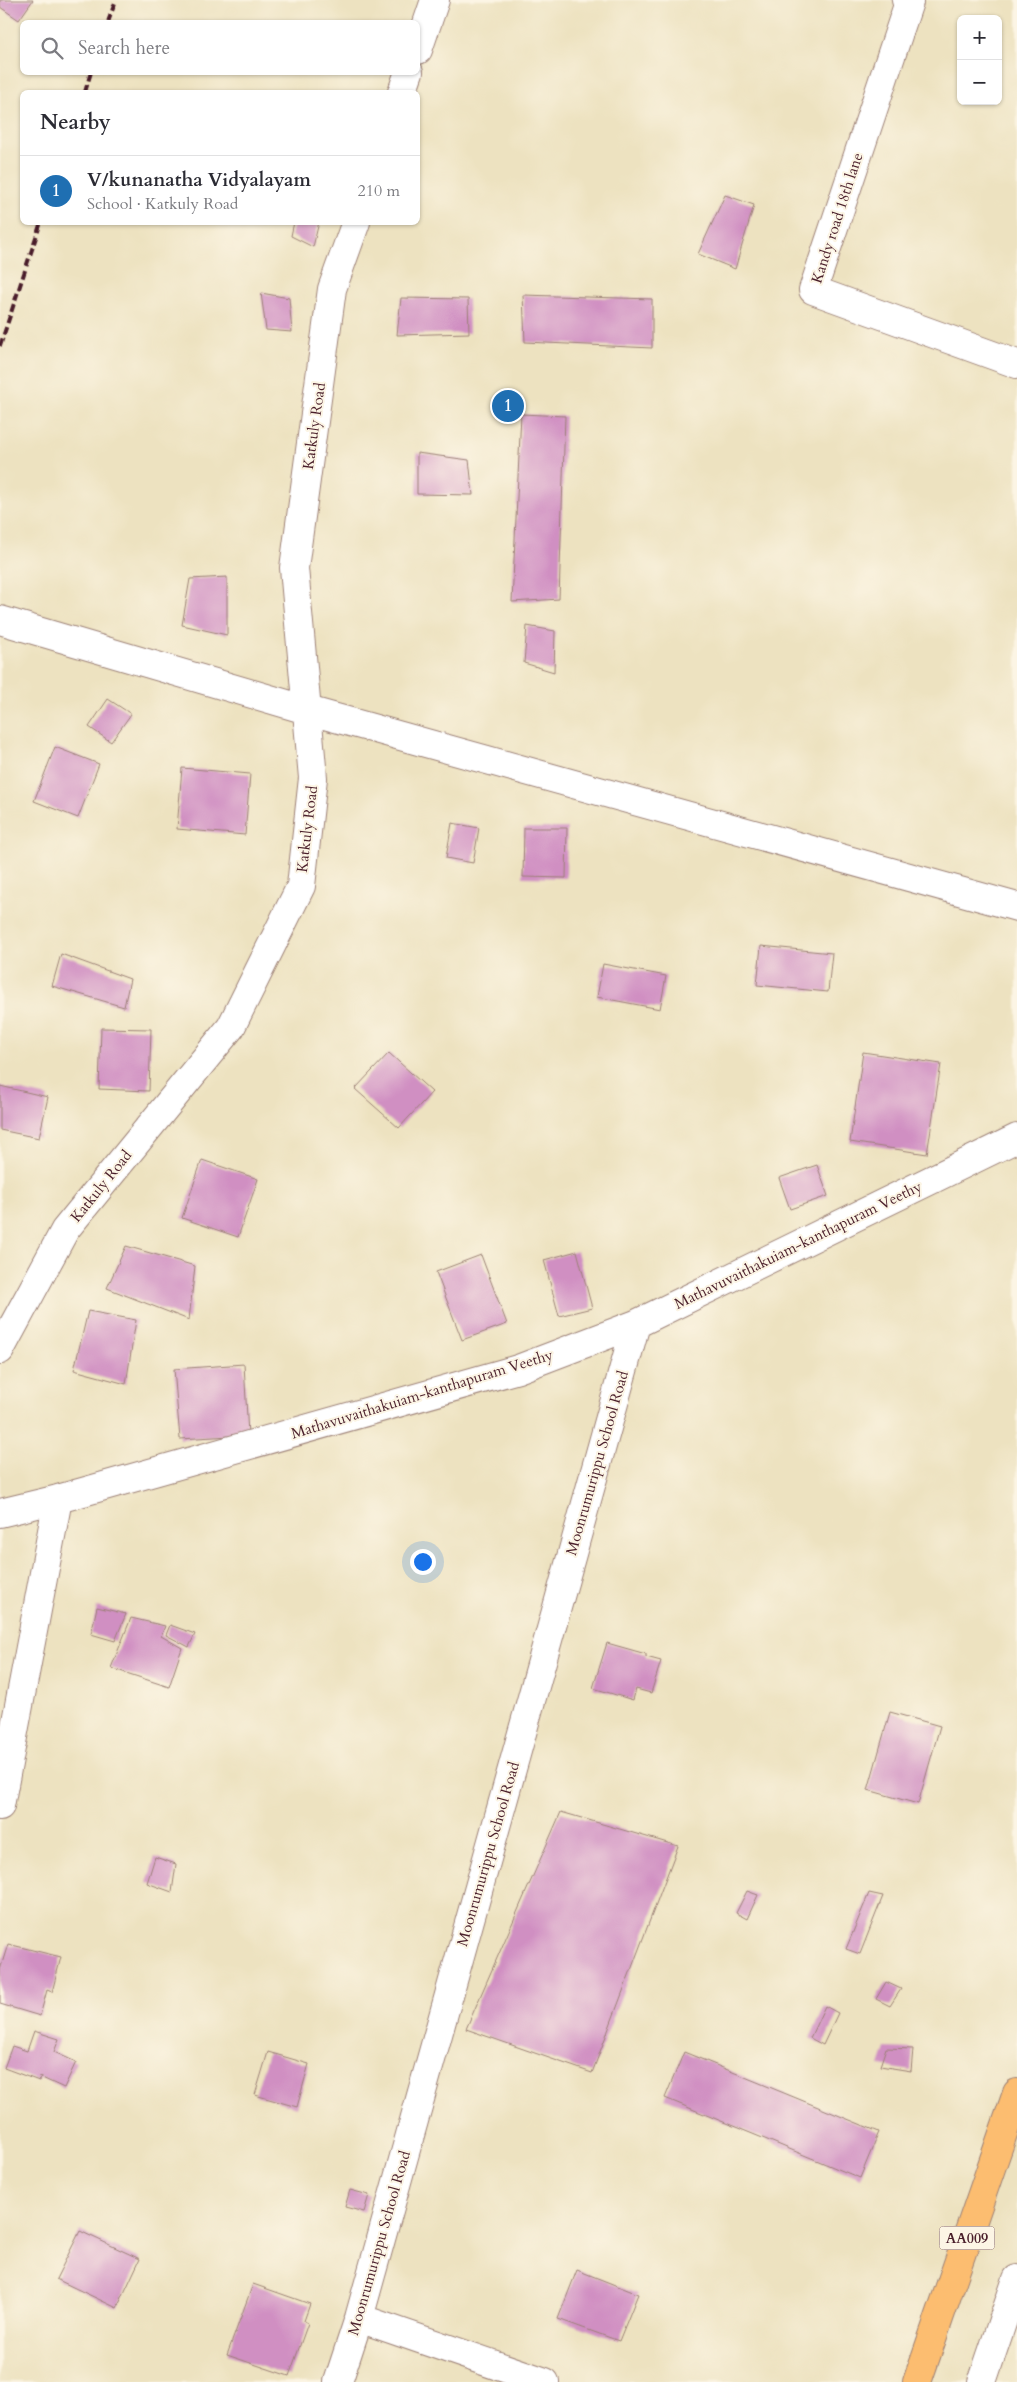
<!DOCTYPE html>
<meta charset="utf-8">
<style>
:root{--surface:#fff;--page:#f2f2f3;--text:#2b2b33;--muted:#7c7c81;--line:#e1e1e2;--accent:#1f6fb2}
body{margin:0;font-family:Cardo,serif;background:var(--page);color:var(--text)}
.controls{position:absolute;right:15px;top:15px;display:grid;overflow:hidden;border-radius:8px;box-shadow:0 1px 4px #0004}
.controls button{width:45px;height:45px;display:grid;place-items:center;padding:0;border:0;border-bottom:1px solid var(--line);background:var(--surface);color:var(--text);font:25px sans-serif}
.you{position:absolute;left:422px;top:1561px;width:18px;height:18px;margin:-12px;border:4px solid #fff;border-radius:50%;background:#1a73e8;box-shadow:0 0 0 8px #1a73e833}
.badge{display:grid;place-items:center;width:32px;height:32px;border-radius:50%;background:var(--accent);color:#fff;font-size:16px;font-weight:700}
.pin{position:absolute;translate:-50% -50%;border:2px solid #fff;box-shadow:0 1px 5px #0006}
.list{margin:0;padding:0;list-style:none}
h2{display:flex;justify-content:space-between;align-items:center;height:65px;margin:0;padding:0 20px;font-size:21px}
h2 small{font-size:16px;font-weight:400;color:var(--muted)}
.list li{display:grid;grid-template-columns:32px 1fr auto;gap:15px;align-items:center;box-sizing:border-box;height:70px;padding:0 20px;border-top:1px solid var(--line)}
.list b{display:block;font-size:19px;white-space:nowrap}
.list p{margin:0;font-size:16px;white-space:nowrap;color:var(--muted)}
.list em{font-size:16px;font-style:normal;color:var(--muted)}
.icon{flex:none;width:28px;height:28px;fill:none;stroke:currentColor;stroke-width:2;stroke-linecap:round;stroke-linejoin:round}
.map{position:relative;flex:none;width:1017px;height:2382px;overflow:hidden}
.search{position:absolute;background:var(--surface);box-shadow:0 1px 4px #0004;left:20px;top:20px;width:400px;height:55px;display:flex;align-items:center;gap:12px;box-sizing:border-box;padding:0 18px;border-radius:8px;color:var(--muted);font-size:19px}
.panel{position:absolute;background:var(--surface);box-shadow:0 1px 4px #0004;left:20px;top:90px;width:400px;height:135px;border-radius:8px}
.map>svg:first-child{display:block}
.building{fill:#d08fc2}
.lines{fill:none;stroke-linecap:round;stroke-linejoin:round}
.minor-casing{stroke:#9c8076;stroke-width:30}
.highway-casing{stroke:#9c8076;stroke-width:30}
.minor{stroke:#fff;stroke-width:28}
.highway{stroke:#fcbd6f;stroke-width:28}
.rail{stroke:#4a1f2b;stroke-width:4;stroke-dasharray:8 4;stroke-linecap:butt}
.labels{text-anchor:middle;stroke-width:4;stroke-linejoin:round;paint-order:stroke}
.shield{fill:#fcf5e5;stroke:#7f5f63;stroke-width:1}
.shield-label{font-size:14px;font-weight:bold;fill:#4a1f2b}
.street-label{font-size:15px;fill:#4a1f2b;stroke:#fcf5e5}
</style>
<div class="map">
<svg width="1017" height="2382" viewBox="0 0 1017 2382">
<rect width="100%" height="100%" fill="#fcf5e5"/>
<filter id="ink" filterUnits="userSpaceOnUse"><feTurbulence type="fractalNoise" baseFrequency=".02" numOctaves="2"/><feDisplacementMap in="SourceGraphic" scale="10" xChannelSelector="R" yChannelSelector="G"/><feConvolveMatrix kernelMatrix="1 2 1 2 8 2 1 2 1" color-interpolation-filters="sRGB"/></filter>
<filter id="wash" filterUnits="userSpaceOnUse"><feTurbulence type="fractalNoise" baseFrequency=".0096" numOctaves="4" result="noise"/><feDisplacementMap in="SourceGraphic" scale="20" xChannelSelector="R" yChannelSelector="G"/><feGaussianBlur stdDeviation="1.12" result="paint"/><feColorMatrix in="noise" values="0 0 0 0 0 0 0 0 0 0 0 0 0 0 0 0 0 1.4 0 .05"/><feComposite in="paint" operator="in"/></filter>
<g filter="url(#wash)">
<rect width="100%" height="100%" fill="#ede2c0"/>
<g id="blocks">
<path class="building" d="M 0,0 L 33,0 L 19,20 L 0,7 Z
M 725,195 L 754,205 L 735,269 L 698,254 Z
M 294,222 L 319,222 L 313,247 L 291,236 Z
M 261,293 L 289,298 L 292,332 L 266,330 Z
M 523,295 L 652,299 L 652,348 L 525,342 Z
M 401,298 L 468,299 L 469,333 L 397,335 Z
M 521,414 L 565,416 L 559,599 L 512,602 Z
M 417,453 L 469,460 L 473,495 L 417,494 Z
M 227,577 L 227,635 L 182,625 L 190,579 Z
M 527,626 L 555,631 L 554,672 L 524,663 Z
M 108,699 L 131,714 L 111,742 L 89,727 Z
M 55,747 L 99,764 L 78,818 L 34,801 Z
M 182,768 L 250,774 L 245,835 L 177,829 Z
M 452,823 L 479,828 L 473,863 L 446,858 Z
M 524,828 L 567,828 L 566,878 L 523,877 Z
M 761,946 L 832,953 L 828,992 L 757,985 Z
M 61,954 L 130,979 L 124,1007 L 52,986 Z
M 603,964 L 666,976 L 660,1009 L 597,997 Z
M 101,1028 L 151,1029 L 149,1091 L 99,1089 Z
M 863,1052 L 941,1064 L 927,1154 L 850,1142 Z
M 389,1053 L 432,1092 L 399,1128 L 355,1089 Z
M 0,1086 L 48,1097 L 39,1138 L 0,1130 Z
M 202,1160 L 258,1179 L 238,1237 L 182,1218 Z
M 817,1165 L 828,1196 L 790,1209 L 779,1178 Z
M 126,1246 L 195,1266 L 189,1320 L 107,1288 Z
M 577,1251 L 592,1308 L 559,1316 L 544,1260 Z
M 481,1255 L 507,1324 L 462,1340 L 436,1272 Z
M 88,1311 L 136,1320 L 126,1384 L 74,1370 Z
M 244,1364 L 248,1435 L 180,1439 L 174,1369 Z
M 97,1607 L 126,1614 L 115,1641 L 91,1634 Z
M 131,1618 L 165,1626 L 161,1636 L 182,1648 L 169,1687 L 111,1668 Z
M 170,1625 L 195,1634 L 189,1647 L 166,1635 Z
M 607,1643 L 646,1654 L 646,1657 L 661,1661 L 651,1693 L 636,1689 L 633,1700 L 593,1688 Z
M 890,1712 L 940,1726 L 918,1804 L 868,1790 Z
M 561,1812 L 678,1846 L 592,2073 L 466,2029 Z
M 155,1857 L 176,1864 L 172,1892 L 147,1883 Z
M 747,1891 L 758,1895 L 747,1919 L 736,1913 Z
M 869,1893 L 883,1896 L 860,1954 L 846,1949 Z
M 8,1944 L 61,1957 L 52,1992 L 47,1990 L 40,2016 L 0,2004 L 0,1970 Z
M 886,1982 L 901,1989 L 890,2006 L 876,1999 Z
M 825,2006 L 838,2013 L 823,2045 L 810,2038 Z
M 34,2031 L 59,2039 L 54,2052 L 76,2062 L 64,2088 L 40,2077 L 39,2081 L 4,2068 L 12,2046 L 27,2051 Z
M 886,2048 L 913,2049 L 911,2071 L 880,2066 Z
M 268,2052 L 309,2064 L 297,2107 L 255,2095 Z
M 684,2052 L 879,2132 L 860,2178 L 665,2098 Z
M 350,2190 L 369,2195 L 364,2212 L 345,2207 Z
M 80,2231 L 140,2259 L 117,2308 L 56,2279 Z
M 577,2270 L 638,2294 L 619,2341 L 558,2319 Z
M 253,2284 L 310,2304 L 304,2321 L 308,2323 L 289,2376 L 227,2355 Z"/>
</g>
</g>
<g filter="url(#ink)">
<use href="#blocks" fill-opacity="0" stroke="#9c8076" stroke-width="1"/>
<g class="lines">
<g class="minor-casing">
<path id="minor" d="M 906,0 L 909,2 L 813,290 L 1017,364
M 418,50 L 435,0
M 402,92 L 409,72
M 0,620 L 307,710 L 1017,907
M 0,1350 L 65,1230 L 231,1027 L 301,886 L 313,778 L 294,568 L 332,289 L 356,222
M 0,1513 L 58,1499 L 518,1369 L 636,1324 L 1017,1138
M 0,1806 L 58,1499
M 359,2318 L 545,2382
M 338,2382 L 359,2318 L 636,1324
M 982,2382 L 1017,2279"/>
</g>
<g class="highway-casing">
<path id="highway" d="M 917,2382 L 1017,2093"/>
</g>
<use href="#minor" class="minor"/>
<use href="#highway" class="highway"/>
<path class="rail" d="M 108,22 L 116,0
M 85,92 L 91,72
M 0,346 L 41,222"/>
</g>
</g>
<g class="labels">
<rect class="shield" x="939.5" y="2226.5" width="55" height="23" rx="4"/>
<g class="shield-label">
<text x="967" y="2243">AA009</text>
</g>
<g class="street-label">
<text transform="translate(837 218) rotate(-72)" y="5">Kandy road 18th lane</text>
<text transform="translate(314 426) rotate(-82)" y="5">Katkuly Road</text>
<text transform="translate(307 829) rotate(-83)" y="5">Katkuly Road</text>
<text transform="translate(101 1186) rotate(-51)" y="5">Katkuly Road</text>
<text transform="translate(798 1245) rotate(-26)" y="5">Mathavuvaithakuiam-kanthapuram Veethy</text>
<text transform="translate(422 1394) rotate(-17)" y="5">Mathavuvaithakuiam-kanthapuram Veethy</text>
<text transform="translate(597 1463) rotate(-74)" y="5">Moonrumurippu School Road</text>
<text transform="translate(488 1854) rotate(-74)" y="5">Moonrumurippu School Road</text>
<text transform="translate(379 2243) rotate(-74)" y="5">Moonrumurippu School Road</text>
</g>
</g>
</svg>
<div class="controls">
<button>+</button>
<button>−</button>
</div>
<div class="you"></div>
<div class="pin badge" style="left:508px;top:406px">1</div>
<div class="search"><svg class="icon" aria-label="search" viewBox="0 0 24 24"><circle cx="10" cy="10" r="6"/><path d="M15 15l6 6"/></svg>Search here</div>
<section class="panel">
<h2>Nearby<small></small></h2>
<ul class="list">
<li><span class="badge">1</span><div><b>V/kunanatha Vidyalayam</b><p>School · Katkuly Road</p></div><em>210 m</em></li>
</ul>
</section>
</div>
